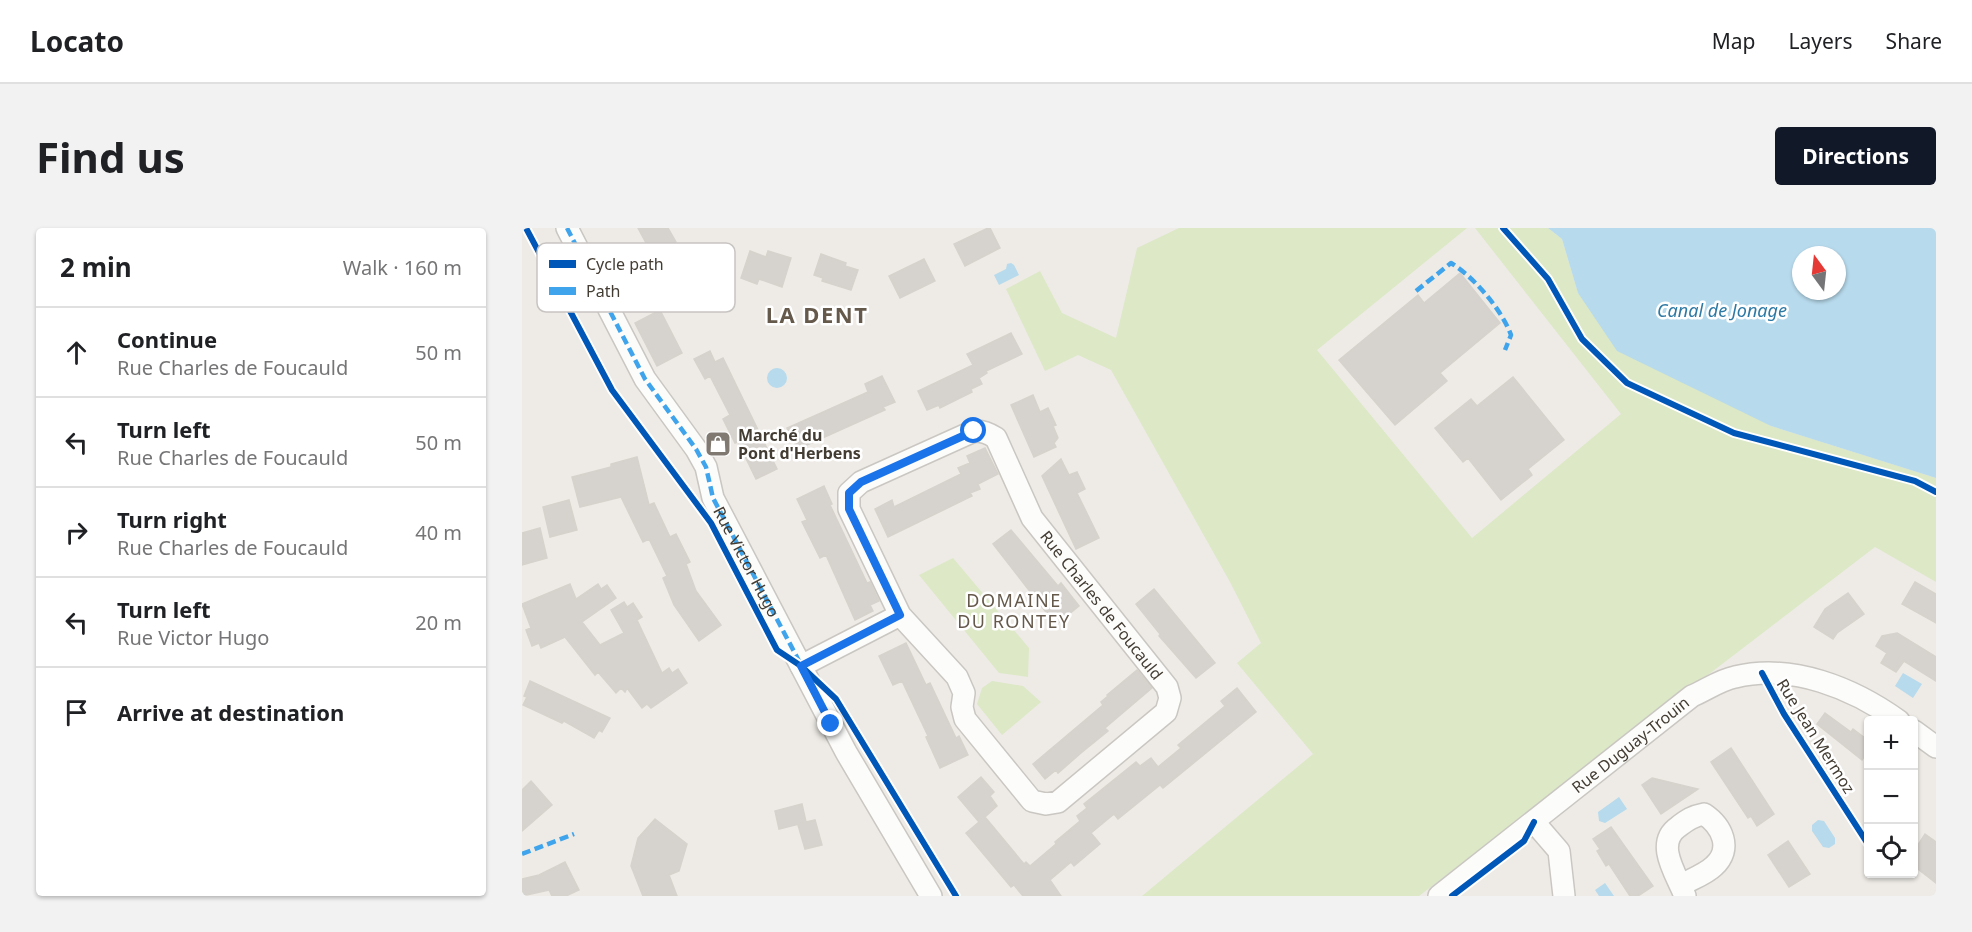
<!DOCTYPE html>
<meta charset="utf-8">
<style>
:root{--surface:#fff;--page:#f2f2f2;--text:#202124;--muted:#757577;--line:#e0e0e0;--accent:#111827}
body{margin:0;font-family:"Noto Sans",sans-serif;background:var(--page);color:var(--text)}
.controls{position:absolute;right:18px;bottom:18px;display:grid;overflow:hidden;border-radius:6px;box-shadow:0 2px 4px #0004}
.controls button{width:54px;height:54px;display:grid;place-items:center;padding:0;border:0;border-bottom:2px solid var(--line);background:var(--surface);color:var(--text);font:30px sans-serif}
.compass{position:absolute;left:1270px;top:18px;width:54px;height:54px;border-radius:50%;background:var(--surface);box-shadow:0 2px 4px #0004;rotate:345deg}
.stop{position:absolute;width:18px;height:18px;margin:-14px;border:4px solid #1a73e8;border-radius:50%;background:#fff}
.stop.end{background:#1a73e8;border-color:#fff;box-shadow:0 2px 6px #0008}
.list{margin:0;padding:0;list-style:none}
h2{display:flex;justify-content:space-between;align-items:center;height:78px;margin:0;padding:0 24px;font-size:26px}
h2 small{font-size:20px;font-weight:400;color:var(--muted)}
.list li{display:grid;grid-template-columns:39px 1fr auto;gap:18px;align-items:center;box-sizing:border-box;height:90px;padding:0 24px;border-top:2px solid var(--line)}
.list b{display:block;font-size:22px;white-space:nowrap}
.list p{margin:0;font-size:20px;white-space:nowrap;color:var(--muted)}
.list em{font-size:20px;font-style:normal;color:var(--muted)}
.icon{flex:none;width:33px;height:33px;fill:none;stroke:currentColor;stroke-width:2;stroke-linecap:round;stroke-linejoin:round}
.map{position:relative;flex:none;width:1414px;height:668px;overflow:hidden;border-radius:6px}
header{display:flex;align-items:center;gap:36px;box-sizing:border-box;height:84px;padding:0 30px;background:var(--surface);border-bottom:2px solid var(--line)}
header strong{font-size:28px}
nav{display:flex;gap:33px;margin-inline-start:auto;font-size:21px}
.intro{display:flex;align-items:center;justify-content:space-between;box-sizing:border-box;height:144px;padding:0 36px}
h1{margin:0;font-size:42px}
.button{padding:15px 27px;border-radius:6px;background:var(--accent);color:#fff;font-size:21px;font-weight:700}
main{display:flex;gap:36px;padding:0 36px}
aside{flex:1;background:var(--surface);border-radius:6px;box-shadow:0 2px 4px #0004}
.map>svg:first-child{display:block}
.green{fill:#dce8c6}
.water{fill:#b7daec;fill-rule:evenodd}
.building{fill:#d6d2cd;stroke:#d6d2cc;stroke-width:1.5}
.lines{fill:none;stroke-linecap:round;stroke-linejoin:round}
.minor-casing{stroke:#cac7c2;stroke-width:24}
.minor{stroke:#fcfcfb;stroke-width:21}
.quiet{stroke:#3fa4eb;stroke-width:4.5;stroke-dasharray:9 4.5;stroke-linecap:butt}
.cycleway-casing{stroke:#fff;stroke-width:10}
.cycleway{stroke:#0057b8;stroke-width:6}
.route{stroke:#1a73e8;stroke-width:8}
.labels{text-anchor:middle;stroke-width:5;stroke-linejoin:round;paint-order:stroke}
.poi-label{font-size:16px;font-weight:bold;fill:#433c33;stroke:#fff;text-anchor:start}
.street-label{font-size:16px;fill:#433c33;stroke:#fff}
.water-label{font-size:18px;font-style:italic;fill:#2e79a4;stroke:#fff}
.neighbourhood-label{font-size:18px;letter-spacing:1.5px;fill:#65594b;stroke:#fff}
.district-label{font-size:22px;font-weight:bold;letter-spacing:1.5px;fill:#65594b;stroke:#fff}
.key{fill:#fff;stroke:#c7c4c2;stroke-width:1.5}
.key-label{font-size:16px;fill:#433c33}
</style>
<header>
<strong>Locato</strong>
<nav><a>Map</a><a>Layers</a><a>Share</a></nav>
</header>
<div class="intro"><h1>Find us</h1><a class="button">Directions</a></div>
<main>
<aside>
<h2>2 min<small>Walk · 160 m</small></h2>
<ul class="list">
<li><svg class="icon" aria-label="ahead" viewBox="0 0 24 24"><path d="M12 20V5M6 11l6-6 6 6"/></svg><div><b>Continue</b><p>Rue Charles de Foucauld</p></div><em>50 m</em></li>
<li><svg class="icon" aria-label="left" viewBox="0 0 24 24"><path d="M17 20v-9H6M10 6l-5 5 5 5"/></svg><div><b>Turn left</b><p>Rue Charles de Foucauld</p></div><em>50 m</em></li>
<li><svg class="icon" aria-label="right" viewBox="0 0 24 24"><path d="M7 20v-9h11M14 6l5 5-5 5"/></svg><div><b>Turn right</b><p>Rue Charles de Foucauld</p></div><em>40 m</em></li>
<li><svg class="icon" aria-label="left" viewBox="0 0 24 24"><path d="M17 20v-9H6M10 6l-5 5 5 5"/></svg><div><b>Turn left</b><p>Rue Victor Hugo</p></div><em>20 m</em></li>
<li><svg class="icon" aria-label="arrive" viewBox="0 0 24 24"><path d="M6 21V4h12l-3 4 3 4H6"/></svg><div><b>Arrive at destination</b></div></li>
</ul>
</aside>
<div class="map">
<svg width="1414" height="668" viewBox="0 0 1414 668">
<rect width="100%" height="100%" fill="#eeebe6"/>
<path class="green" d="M 657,0 L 945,0 L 795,122 L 950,310 L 1099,186 L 953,0 L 1026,0 L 1040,11 L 1056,65 L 1249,198 L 1414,250 L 1414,354 L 1353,319 L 897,668 L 620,668 L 791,526 L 715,435 L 739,415 L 708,354 L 589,142 L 556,127 L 523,143 L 484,61 L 518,43 L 540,85 L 594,110 L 615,20 Z
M 431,330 L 507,420 L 506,449 L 477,445 L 397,347 Z
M 470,453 L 501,458 L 519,474 L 480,507 L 455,476 L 460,460 Z"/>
<path class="water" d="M 1026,0 L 1414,0 L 1414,250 L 1249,198 L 1095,123 L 1056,65 L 1040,11 ZM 1279,27 L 1315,27 L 1315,63 L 1279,63 Z
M 489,35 L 492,37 L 497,47 L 477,57 L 472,47 L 484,41 L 485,36 Z
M245 150a10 10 0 1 1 20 0a10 10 0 1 1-20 0Z
M 1381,445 L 1400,456 L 1391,470 L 1373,458 Z
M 1097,569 L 1105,581 L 1083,595 L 1077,593 L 1076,584 Z
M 1296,592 L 1302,593 L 1313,610 L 1313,616 L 1307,620 L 1301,619 L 1290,603 L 1290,597 Z
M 1083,655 L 1092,668 L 1077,668 L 1073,662 Z"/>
<path class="building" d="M 116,0 L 146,0 L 154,14 L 144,20 L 154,38 L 143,43 L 147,51 L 131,60 L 114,26 L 118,23 L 116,19 L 124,15 Z
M 466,0 L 468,0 L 478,20 L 443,38 L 432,16 Z
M 228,23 L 244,29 L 246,23 L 269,30 L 260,59 L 237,51 L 235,56 L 219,50 Z
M 299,26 L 324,35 L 323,38 L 336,42 L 329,62 L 300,53 L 301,50 L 292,47 Z
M 402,31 L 413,53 L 378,70 L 367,48 Z
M 938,45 L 978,95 L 918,145 L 925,153 L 873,197 L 817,132 L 896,67 L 902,75 Z
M 138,82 L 160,125 L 135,138 L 113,95 Z
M 489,105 L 500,126 L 464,143 L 465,145 L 457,150 L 460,156 L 449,161 L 450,164 L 418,180 L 417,177 L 405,182 L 396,163 L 451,137 L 445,126 Z
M 188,123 L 193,134 L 201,130 L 255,241 L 234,251 L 216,214 L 213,215 L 201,191 L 208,187 L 188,148 L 183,151 L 172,131 Z
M 360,148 L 373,174 L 361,179 L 363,182 L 276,221 L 265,200 L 346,164 L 343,156 Z
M 991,149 L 1042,212 L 1006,241 L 1010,247 L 979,272 L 946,230 L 941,234 L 913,200 L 949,171 L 955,178 Z
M 511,167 L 518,184 L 526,180 L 534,197 L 531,198 L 536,210 L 532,215 L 534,219 L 512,229 L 489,177 Z
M 463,220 L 476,246 L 456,256 L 458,261 L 448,265 L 450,268 L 366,309 L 353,281 L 370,272 L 372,279 L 439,246 L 436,240 L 448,235 L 445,228 Z
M 115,229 L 127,277 L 132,275 L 148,309 L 154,306 L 168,334 L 164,336 L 174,363 L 199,397 L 177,413 L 152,377 L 141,350 L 145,348 L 127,311 L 121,314 L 99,269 L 58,279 L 50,249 L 89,239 L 89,236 Z
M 539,231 L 547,247 L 555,244 L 563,261 L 555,265 L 577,310 L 554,321 L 520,248 Z
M 302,258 L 310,276 L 308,277 L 345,355 L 348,354 L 357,373 L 348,377 L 351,383 L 333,392 L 304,327 L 298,330 L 280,294 L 285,292 L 275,271 Z
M 47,272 L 55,302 L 28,309 L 21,279 Z
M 18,300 L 25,330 L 0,337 L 0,305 Z
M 489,302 L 536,358 L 539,355 L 557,378 L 534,397 L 471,316 Z
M 1393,354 L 1414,366 L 1414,395 L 1380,376 Z
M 48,356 L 54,371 L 76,356 L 79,361 L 85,357 L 94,370 L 60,394 L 78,417 L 102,405 L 89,382 L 102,374 L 105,379 L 111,375 L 120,389 L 115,392 L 140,445 L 147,440 L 150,445 L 156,441 L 165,455 L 129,480 L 125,476 L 120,480 L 105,460 L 103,464 L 99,460 L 94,465 L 76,444 L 73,447 L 43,409 L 19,420 L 17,415 L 10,418 L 4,402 L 9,400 L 0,376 Z
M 632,361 L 693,435 L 674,450 L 637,408 L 638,406 L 614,376 Z
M 1326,365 L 1342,386 L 1315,405 L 1311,411 L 1292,399 L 1303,381 Z
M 1375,405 L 1414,429 L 1414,453 L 1382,433 L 1374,444 L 1359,435 L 1365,425 L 1354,418 L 1360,408 Z
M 384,415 L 404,457 L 408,455 L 434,510 L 437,508 L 446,527 L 418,540 L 404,509 L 406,508 L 380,453 L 371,457 L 357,428 Z
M 615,442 L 630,460 L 583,500 L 586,503 L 559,525 L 536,545 L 534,542 L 523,551 L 511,536 L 581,477 L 579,474 L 586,468 L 585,467 Z
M 8,453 L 88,490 L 80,504 L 77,502 L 72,510 L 42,493 L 40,495 L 1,477 L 5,469 L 2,468 Z
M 715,460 L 734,484 L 641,560 L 638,557 L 596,591 L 592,586 L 569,605 L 578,616 L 552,638 L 549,634 L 528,652 L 539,668 L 501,668 L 492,657 L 489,659 L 444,605 L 457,594 L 436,569 L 459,549 L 472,564 L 468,568 L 475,578 L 463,589 L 502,636 L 504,634 L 508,638 L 534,616 L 533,614 L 558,593 L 555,588 L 565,580 L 562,576 L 614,534 L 618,538 L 629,530 L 636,539 L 659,520 L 656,517 L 703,478 L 699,473 Z
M 1303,485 L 1329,504 L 1331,501 L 1347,513 L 1347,522 L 1340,532 L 1295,496 Z
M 1209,520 L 1252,586 L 1235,598 L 1229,588 L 1226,590 L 1189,534 Z
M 1130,550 L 1176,561 L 1139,586 L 1120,557 Z
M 9,553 L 30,577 L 0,603 L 0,562 Z
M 280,576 L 284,594 L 293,592 L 300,617 L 283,621 L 276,597 L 281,595 L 257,601 L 253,583 Z
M 133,591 L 165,616 L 157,643 L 147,647 L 155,668 L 121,668 L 109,638 L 116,610 Z
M 1089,599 L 1131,658 L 1116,668 L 1108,668 L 1087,636 L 1084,638 L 1075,623 L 1078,621 L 1071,611 Z
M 1403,606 L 1414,614 L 1414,655 L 1392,638 L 1392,623 Z
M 1266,613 L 1288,646 L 1267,659 L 1246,627 Z
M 43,634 L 57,662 L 44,668 L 30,668 L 27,662 L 0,668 L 0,651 L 17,647 Z"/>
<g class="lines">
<g class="minor-casing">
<g id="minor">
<path d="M 45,0 L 123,151 L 174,221 L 184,239 L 191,270 L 324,524 L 409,668"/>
<path id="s1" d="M 279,438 L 378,387 L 327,281 L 327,265 L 339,254 L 452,203 C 461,203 466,205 474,210 L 510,290 L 645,459 L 648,470 L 644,484 L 536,574 L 524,576 L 510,573 L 443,491 L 440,479 L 442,465 L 435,449 L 378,387"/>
<path d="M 1392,503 L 1414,519"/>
<path d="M 1012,594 L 1037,623 L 1042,668"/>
<path d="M 1159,657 C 1170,651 1184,646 1192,638 C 1211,621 1200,598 1182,586 C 1171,588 1165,592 1156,599 C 1132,616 1155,647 1163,668"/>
<path id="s2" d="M 917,668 L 1170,468 C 1184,462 1198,452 1213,449 C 1270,435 1331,460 1377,493"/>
</g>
</g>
<use href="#minor" class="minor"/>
<g class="quiet">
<path id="s3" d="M 45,0 L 123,151 L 174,221 L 184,239 L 191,270 L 277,433"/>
<path d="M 894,63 L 929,35 C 952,49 980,82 989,107 L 983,122"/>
<path d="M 0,626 L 52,606"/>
</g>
<g class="cycleway-casing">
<path id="cycleway" d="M 4,0 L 90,162 L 189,295 L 255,422 L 279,438 L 314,471 L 434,668
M 981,0 L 1026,51 L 1060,111 L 1105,155 L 1212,205 L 1393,253 L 1414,264
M 1240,445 L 1262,486 L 1346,616
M 930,668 L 1002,613 L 1012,594"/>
</g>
<use href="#cycleway" class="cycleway"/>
</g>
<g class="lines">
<path class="route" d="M 309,496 L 279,438 L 378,387 L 327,281 L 327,265 L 339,254 L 452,203"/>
</g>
<defs>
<g id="shop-square" transform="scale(1.35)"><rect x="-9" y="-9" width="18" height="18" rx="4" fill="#7f7972" stroke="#fff"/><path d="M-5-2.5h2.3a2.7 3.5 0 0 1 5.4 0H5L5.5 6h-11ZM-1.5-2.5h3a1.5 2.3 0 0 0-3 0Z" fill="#fff"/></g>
</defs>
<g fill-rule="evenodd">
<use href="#shop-square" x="196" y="216"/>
</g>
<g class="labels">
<g class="poi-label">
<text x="216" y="213">Marché du<tspan x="216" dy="18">Pont d'Herbens</tspan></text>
</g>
<g class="street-label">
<text dy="6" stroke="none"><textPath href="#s3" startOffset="381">Rue Victor Hugo</textPath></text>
<text dy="6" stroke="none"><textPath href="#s1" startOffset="608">Rue Charles de Foucauld</textPath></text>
<text transform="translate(1294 508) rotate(58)" y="6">Rue Jean Mermoz</text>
<text dy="6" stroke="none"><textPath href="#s2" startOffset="244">Rue Duguay-Trouin</textPath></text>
</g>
<g class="water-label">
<text x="1200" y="89">Canal de Jonage</text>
</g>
<g class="neighbourhood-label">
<text x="492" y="379">DOMAINE<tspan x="492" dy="21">DU RONTEY</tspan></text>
</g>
<g class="district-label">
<text x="295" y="95">LA DENT</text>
</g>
</g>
<rect x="15" y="15" width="198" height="69" rx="9" class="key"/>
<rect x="27" y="32" width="27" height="8" fill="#0057b8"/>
<rect x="27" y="59" width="27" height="8" fill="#3fa4eb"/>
<g class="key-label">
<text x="64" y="42">Cycle path</text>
<text x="64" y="69">Path</text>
</g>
</svg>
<div class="controls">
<button>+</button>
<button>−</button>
<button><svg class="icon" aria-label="locate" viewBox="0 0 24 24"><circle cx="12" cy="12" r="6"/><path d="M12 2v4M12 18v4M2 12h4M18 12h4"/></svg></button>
</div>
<svg class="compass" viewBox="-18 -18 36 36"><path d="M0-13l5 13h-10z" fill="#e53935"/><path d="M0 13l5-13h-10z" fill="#757577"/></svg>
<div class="stop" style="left:452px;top:203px"></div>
<div class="stop end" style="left:309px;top:496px"></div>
</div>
</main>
